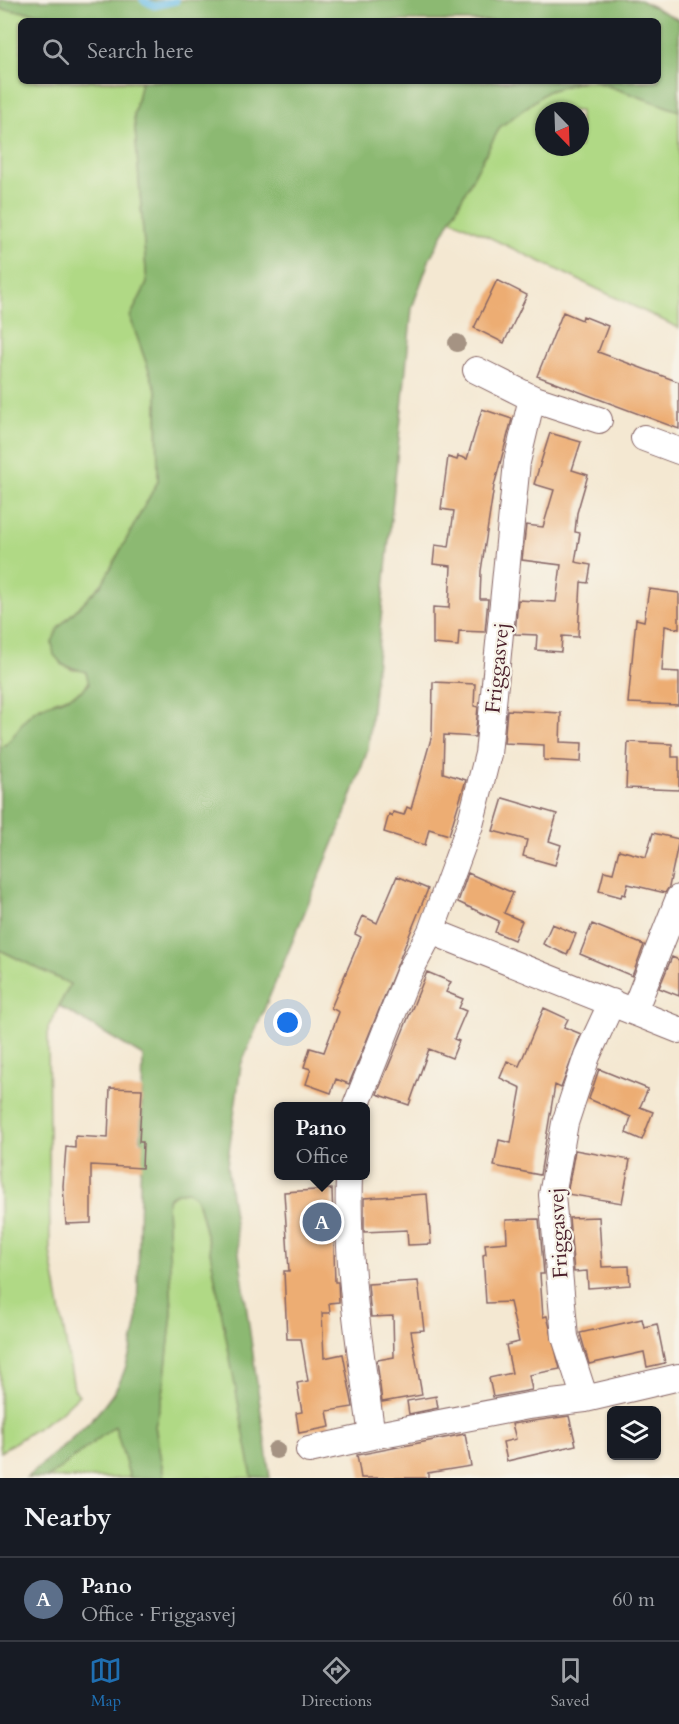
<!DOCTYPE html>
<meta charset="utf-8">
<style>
:root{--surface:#171b24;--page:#242831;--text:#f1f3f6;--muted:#9ea1a6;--line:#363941;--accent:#1f6fb2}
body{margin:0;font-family:Cardo,serif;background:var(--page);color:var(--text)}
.controls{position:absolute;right:18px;bottom:18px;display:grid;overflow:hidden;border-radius:9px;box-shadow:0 2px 4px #0004}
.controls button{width:54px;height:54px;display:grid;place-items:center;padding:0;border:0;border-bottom:2px solid var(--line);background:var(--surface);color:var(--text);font:30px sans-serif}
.compass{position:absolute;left:535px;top:102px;width:54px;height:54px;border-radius:50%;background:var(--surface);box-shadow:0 2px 4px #0004;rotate:157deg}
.you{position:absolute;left:288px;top:1023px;width:21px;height:21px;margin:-15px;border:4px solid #fff;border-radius:50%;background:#1a73e8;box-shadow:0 0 0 9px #1a73e833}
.badge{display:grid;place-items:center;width:39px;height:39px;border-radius:50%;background:var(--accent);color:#fff;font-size:20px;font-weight:700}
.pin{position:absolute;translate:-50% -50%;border:3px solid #fff;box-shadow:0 2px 6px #0006}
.popup{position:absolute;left:274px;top:1102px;width:96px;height:78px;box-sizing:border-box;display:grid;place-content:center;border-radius:9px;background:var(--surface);filter:drop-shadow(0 2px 4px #0005);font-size:20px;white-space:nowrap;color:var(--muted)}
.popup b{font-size:22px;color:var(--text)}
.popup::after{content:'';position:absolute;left:50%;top:100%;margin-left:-12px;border:12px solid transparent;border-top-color:var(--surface)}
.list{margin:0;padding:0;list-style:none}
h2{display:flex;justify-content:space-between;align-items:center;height:78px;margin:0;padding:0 24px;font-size:26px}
h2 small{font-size:20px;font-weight:400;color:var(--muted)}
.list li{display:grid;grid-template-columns:39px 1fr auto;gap:18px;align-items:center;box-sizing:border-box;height:84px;padding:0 24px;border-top:2px solid var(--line)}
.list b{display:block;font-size:22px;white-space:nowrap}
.list p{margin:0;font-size:20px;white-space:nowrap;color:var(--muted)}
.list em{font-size:20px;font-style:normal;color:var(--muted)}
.icon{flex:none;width:33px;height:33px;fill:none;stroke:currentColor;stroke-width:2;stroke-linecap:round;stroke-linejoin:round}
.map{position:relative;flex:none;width:679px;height:1478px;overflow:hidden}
.search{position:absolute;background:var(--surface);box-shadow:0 2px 4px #0004;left:18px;right:18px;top:18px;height:66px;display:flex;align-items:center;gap:15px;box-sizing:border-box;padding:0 21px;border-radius:9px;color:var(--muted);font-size:22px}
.sheet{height:162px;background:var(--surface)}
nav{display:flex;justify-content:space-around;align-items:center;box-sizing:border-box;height:84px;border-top:2px solid var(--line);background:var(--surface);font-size:16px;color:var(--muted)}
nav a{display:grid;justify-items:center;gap:3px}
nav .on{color:var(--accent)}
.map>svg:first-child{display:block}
.green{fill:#b0d985;stroke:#7d7c58;stroke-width:1.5;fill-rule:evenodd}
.forest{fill:#8cb972;stroke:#6b6c4e;stroke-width:1.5}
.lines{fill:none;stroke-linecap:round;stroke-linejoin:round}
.stream{stroke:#6ebfe9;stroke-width:7}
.building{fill:#edad73}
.minor-casing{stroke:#866565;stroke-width:28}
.minor{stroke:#fff;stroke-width:26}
.tree{fill:#a59383}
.labels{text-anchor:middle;stroke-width:4.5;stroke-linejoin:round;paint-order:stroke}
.street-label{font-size:21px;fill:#4a1f2b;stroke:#f7f3e8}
</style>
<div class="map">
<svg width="679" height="1478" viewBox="0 0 679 1478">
<rect width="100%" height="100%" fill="#f7f3e8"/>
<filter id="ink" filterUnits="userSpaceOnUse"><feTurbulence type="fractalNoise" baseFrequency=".0167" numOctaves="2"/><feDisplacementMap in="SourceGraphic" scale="12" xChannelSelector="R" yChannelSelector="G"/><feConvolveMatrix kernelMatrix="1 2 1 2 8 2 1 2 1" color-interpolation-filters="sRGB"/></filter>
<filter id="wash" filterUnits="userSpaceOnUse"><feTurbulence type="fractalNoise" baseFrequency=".008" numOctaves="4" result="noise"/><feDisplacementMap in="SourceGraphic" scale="24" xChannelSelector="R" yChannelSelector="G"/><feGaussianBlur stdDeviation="1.35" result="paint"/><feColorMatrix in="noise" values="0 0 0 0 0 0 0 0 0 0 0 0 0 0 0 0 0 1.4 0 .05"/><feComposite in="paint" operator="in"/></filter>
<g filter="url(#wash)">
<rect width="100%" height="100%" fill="#f4e8d2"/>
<path class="green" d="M 0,9 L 110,21 L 21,21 L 21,81 L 141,81 L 134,115 L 147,283 L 130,317 L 157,393 L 158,481 L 102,584 L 59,627 L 63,665 L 73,670 L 84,670 L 90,680 C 81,700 47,699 32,712 C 19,724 16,739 0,748 Z
M 582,81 L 594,81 L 679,111 L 679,328 L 451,219 L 500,127 L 548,91 ZM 544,111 L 580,111 L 580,147 L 544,147 Z
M 0,950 L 70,984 L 48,1028 L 50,1251 L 74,1389 L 79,1395 L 59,1414 L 0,1452 Z
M 188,1191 L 197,1199 L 209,1246 L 253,1478 L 164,1478 L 155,1426 L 163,1394 L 172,1313 L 167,1206 L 169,1198 L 179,1192 Z
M 115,1426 L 130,1478 L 47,1478 Z"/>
<path class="forest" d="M 0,0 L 640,0 L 679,20 L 679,111 L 594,81 L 658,81 L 658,21 L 110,21 L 0,9 Z
M 141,81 L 582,81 L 548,91 L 500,127 L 430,258 L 412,308 L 368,749 L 343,820 L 241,1065 L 227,1166 L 270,1478 L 252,1477 L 209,1246 L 197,1199 L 188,1191 L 179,1192 L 169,1197 L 167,1206 L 172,1313 L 163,1394 L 155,1426 L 164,1478 L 130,1478 L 115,1426 L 47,1478 L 26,1478 C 55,1451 96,1423 117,1387 C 128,1367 132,1344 137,1321 L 143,1056 L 59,1006 L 70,984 L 0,950 L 0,748 C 16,739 20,720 34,711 C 51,701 76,699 89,684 L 86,672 L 63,665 L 54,655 L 52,642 L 59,627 L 102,584 L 158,481 L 157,393 L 130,317 L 147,283 L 134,115 Z"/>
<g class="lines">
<path class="stream" d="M 143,0 L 154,6 L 176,1"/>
</g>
<g id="blocks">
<path class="building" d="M 497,280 L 527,295 L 504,343 L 474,328 Z
M 563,312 L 582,320 L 583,316 L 608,326 L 598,352 L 679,382 L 679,429 L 537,376 Z
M 482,409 L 512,419 L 494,486 L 481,571 L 480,599 L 488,599 L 485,632 L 459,631 L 458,646 L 433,644 L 433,607 L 449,608 L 451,566 L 433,564 L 435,545 L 449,547 L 454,511 L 441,509 L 448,457 L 457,460 L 458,456 L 467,459 Z
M 550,433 L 581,442 L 572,470 L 588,475 L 577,513 L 575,532 L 580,533 L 575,562 L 591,565 L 588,583 L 581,582 L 578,637 L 562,636 L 561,652 L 536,650 L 537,635 L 515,634 L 518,600 L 556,602 L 561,565 L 522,560 L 526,525 L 543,527 L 554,490 L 534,484 Z
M 649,589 L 679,593 L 679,629 L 665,626 L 662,671 L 679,672 L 679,705 L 628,703 L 636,619 L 644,621 Z
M 433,682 L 475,684 L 474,706 L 478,707 L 475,737 L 444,735 L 443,773 L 466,780 L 449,835 L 429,829 L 425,845 L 384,832 L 389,814 L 392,816 L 393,812 L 404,815 L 407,807 L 411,809 L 432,735 Z
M 507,710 L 561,713 L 560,742 L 582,743 L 581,762 L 544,760 L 544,745 L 504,743 Z
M 628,742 L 672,744 L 672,757 L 679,757 L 679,790 L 626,788 Z
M 503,798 L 557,814 L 549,841 L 561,845 L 555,865 L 523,856 L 527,840 L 493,831 Z
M 653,833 L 679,839 L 669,887 L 665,893 L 628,884 L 625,895 L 622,894 L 621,897 L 599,891 L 604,871 L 613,873 L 619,850 L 646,857 Z
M 468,873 L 513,893 L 504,913 L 522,921 L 514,940 L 495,932 L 499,921 L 458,902 Z
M 397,876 L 428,889 L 349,1084 L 336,1079 L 331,1093 L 306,1084 L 311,1069 L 304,1067 L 310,1048 L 324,1052 L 339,1012 L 331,1008 L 361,937 L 355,934 L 363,916 L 377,923 Z
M 552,924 L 576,934 L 567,955 L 543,944 Z
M 592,924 L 644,945 L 632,976 L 580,954 Z
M 672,957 L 679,960 L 679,996 L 659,988 Z
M 427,972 L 451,982 L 446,992 L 463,999 L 459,1008 L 466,1011 L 454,1039 L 459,1041 L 452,1058 L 429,1049 L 409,1105 L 377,1094 Z
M 544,1008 L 568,1019 L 564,1027 L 581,1034 L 561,1088 L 555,1085 L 540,1175 L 494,1166 L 499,1140 L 511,1143 L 521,1088 L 500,1078 L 507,1061 L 519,1066 Z
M 599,1069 L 648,1089 L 640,1107 L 653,1112 L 642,1140 L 626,1133 L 631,1117 L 589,1099 Z
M 110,1088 L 142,1089 L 139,1142 L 143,1142 L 142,1168 L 91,1165 L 91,1223 L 66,1224 L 63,1186 L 66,1147 L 75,1148 L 75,1136 L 108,1138 Z
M 575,1150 L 630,1160 L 622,1203 L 567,1194 Z
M 332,1189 L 335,1282 L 338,1282 L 339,1302 L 329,1303 L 330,1313 L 322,1313 L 324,1358 L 343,1354 L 353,1407 L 327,1411 L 330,1427 L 299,1433 L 296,1413 L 302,1412 L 297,1383 L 308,1381 L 301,1339 L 287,1339 L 284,1271 L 289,1271 L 284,1192 Z
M 427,1194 L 431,1244 L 408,1245 L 407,1230 L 364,1232 L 364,1198 Z
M 599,1217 L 602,1267 L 629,1266 L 630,1285 L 588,1288 L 587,1271 L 574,1272 L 569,1218 Z
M 539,1219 L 544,1274 L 540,1274 L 543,1317 L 547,1316 L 560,1369 L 529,1375 L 532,1390 L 493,1397 L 489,1378 L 512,1373 L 506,1345 L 519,1342 L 510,1302 L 486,1303 L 483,1255 L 486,1254 L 485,1244 L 507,1242 L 506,1220 Z
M 418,1281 L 424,1330 L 411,1331 L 422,1395 L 382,1402 L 377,1360 L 394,1357 L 393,1316 L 371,1317 L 368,1284 Z
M 642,1319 L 644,1327 L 657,1324 L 665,1363 L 647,1367 L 644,1352 L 589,1364 L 580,1333 Z
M 436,1396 L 438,1408 L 409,1414 L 407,1401 Z
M 569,1416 L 576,1445 L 507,1461 L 503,1442 L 516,1439 L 512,1424 Z
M 465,1434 L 471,1466 L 428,1473 L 428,1478 L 361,1478 L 357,1455 Z"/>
</g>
</g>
<g filter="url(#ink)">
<use href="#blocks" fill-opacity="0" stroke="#866565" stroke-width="1.5"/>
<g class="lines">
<g class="minor-casing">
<path id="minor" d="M 476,370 L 532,398
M 644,438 L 679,451
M 431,931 L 470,825 L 488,754 L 517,462 L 532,398 L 599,420
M 634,1011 L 679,898
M 356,1106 L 408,975 L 431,931 L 679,1030
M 349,1176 C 346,1263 360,1349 372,1436 L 528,1406 L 585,1399 L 679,1377
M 585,1399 L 565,1337 L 552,1195 L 565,1123 L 587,1056 L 612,1002
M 309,1450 L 372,1436"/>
</g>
<use href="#minor" class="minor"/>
</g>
<g class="tree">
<circle cx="457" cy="343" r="9"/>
<circle cx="276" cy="1450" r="9"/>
</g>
</g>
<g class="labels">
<g class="street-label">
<text transform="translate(497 668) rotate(-84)" y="7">Friggasvej</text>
<text transform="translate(558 1233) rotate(-93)" y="7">Friggasvej</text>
</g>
</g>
</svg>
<div class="controls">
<button><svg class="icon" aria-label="layers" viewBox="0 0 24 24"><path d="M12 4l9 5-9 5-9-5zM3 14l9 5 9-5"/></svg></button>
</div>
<svg class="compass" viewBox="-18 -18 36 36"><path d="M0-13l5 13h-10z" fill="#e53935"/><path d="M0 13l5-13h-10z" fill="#9ea1a6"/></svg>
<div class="you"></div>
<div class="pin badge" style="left:322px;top:1222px;background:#5c6f8a">A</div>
<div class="popup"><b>Pano</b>Office</div>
<div class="search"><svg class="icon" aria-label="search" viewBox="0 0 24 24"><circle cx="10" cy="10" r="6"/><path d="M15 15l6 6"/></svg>Search here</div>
</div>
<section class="sheet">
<h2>Nearby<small></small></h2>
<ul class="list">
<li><span class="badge" style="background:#5c6f8a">A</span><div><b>Pano</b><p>Office · Friggasvej</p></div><em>60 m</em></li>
</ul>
</section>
<nav>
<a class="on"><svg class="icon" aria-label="map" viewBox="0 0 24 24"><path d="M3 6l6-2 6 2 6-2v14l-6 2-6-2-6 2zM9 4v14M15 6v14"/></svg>Map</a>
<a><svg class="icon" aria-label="directions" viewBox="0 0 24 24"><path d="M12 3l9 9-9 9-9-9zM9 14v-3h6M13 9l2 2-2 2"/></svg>Directions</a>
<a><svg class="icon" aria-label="saved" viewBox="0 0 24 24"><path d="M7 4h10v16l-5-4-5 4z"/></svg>Saved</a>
</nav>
